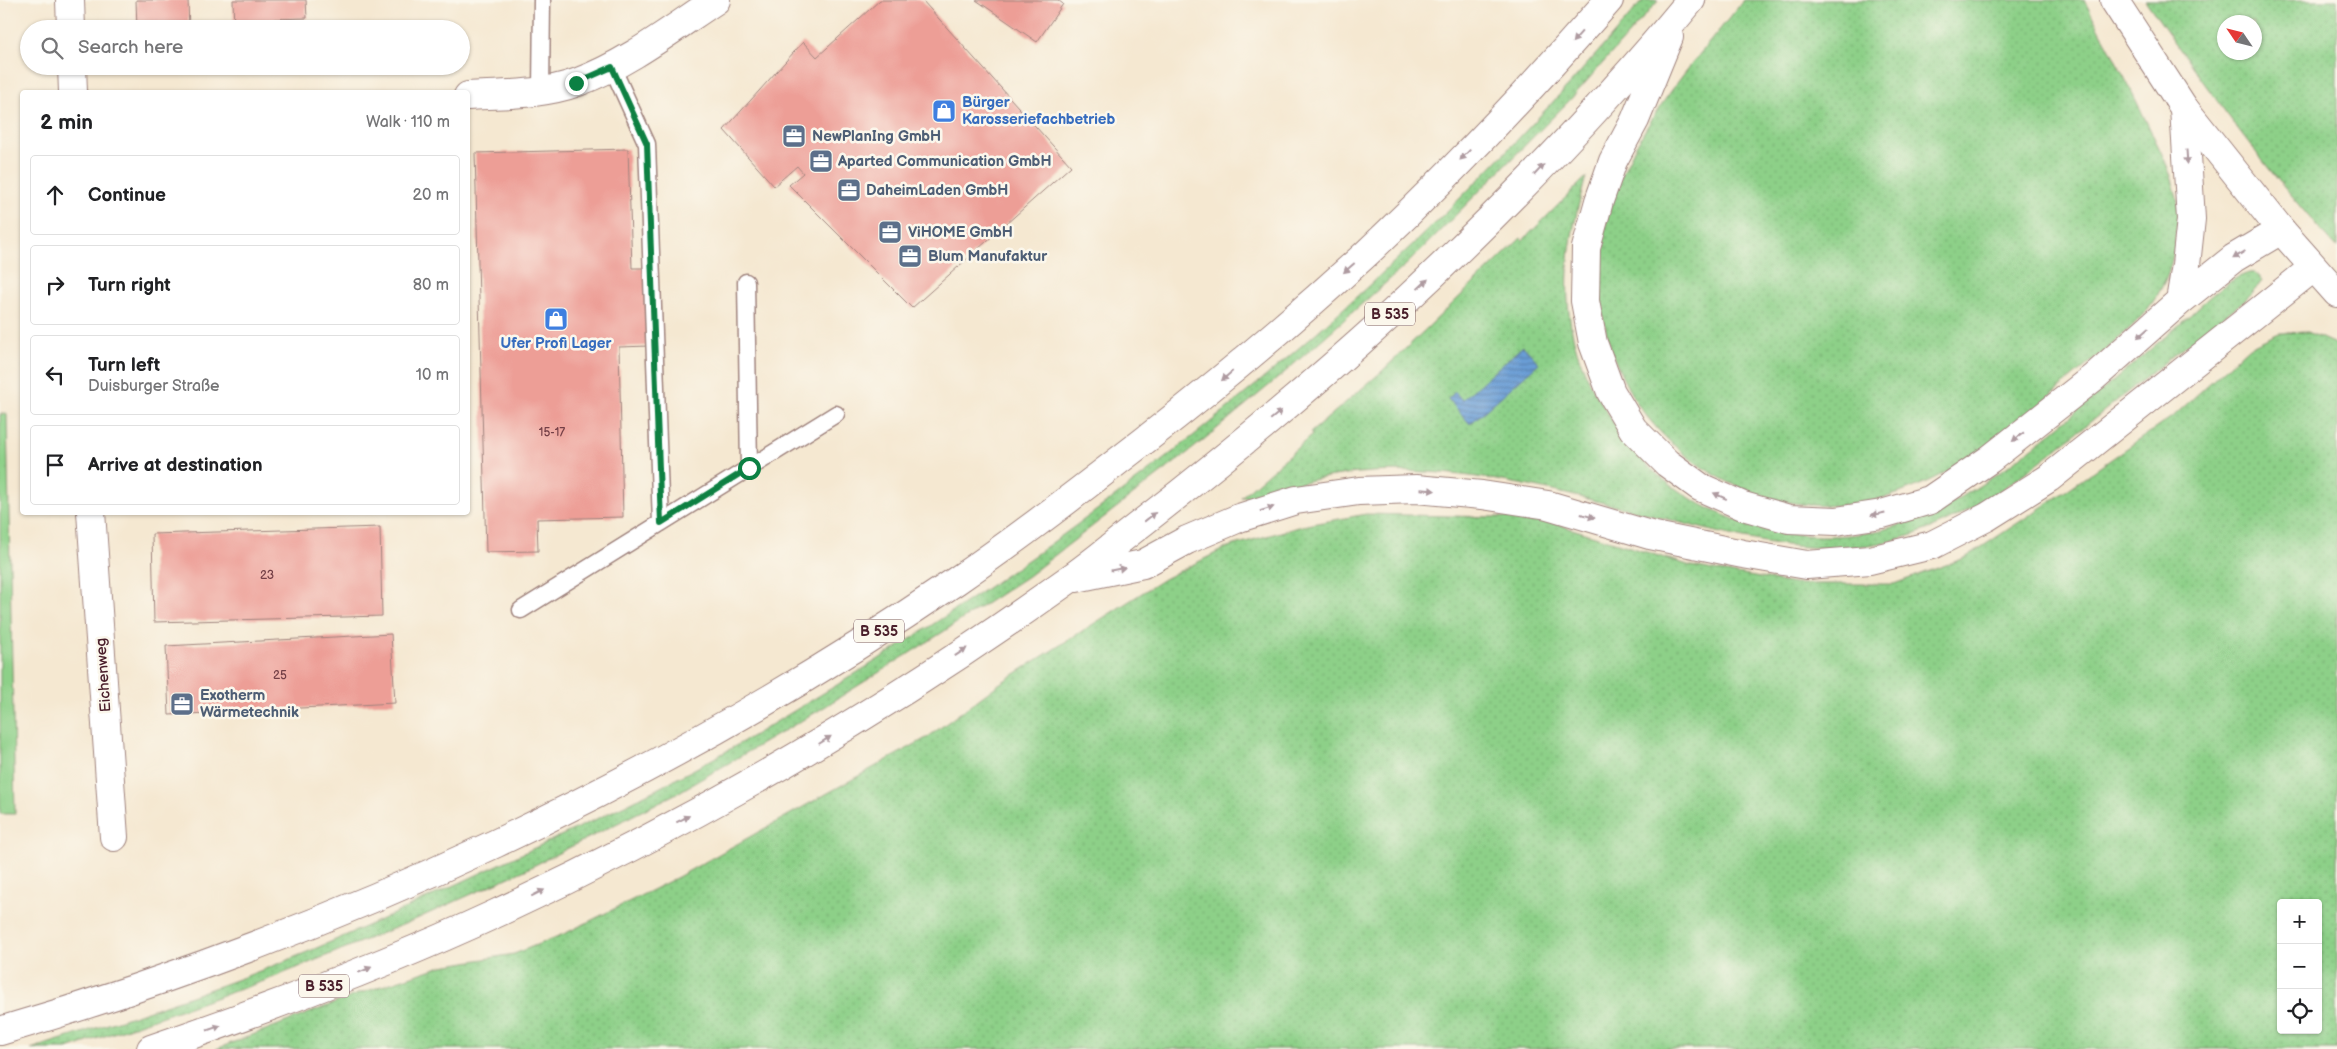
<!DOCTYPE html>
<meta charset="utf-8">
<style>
:root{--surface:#fff;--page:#f2f2f2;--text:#202124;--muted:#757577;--line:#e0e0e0}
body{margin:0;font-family:"Balsamiq Sans",sans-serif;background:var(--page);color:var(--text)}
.controls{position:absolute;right:15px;bottom:15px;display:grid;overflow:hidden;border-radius:5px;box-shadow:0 1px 4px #0004}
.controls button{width:45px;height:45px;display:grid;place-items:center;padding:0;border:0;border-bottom:1px solid var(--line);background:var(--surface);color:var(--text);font:25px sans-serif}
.compass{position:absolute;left:2217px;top:15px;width:45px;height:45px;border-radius:50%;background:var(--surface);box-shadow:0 1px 4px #0004;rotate:305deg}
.stop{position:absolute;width:15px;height:15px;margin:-11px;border:4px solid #0b8043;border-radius:50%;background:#fff}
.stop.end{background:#0b8043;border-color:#fff;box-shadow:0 1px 5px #0008}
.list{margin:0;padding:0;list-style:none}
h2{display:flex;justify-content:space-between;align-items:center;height:65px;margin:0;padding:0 20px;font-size:21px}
h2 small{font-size:16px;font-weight:400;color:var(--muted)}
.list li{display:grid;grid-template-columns:32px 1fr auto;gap:15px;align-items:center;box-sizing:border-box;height:80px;margin:0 10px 10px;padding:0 10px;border:1px solid var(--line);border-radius:5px}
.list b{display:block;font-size:19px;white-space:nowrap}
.list p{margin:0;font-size:16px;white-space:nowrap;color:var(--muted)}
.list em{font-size:16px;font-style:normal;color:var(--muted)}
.icon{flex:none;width:28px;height:28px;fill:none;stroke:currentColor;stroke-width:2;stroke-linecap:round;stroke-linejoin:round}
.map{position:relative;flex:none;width:2337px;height:1049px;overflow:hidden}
.search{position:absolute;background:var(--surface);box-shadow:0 1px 4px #0004;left:20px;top:20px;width:450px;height:55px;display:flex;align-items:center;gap:12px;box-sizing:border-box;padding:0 18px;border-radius:28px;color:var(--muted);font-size:19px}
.panel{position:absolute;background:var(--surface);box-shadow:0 1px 4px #0004;left:20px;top:90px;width:450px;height:425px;border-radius:5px}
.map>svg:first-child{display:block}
.green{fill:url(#green-dots);stroke:#6c785a;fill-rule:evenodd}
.pitch{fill:#8dd088;stroke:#6c785a}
.water{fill:url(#water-rules);stroke:#5a5e80}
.building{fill:#ed9e96}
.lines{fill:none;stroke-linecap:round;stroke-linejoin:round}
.lane-casing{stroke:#a0847e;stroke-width:19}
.street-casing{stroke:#a0847e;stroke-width:30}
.secondary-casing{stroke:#a0847e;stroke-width:30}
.highway-casing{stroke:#a0847e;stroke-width:30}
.lane{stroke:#fff;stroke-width:16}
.street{stroke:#fff;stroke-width:28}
.secondary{stroke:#fff;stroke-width:28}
.highway{stroke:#fff;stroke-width:28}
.oneway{fill:#ae9aa0}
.route{stroke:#0b8043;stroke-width:6}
.labels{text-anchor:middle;stroke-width:5;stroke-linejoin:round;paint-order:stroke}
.number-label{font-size:12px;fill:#733f46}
.shield{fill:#fbf7ec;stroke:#7f6065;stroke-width:1}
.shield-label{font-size:14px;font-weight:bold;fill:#4a1f2b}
.shop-label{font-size:15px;font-weight:bold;fill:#366cbe;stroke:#fbf7ec;text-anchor:start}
.service-label{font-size:15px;font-weight:bold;fill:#4e5e75;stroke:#fbf7ec;text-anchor:start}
.street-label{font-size:15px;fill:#4a1f2b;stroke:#fbf7ec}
</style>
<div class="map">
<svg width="2337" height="1049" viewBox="0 0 2337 1049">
<defs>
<pattern id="green-dots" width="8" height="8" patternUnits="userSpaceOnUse" patternTransform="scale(1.25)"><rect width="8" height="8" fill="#8dd088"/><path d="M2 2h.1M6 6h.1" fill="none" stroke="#7bb276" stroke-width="1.8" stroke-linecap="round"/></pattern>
<pattern id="water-rules" width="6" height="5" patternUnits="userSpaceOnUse" patternTransform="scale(1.25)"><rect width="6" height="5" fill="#699dd5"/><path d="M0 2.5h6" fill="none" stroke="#587fad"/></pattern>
</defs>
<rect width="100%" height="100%" fill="#fbf7ec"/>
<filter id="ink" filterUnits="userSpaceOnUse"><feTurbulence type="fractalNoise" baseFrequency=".02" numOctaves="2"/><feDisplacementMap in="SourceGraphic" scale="10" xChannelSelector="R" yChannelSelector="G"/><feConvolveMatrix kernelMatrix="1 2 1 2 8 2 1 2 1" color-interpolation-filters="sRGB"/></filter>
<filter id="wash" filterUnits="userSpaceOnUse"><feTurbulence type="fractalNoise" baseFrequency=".0096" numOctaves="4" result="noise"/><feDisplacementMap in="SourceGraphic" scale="20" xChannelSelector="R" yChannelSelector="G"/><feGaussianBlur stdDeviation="1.12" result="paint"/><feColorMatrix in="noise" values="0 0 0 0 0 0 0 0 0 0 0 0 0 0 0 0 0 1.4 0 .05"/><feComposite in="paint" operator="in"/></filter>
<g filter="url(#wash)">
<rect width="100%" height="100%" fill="#f5e8d1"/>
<path class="green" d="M 1643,0 L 1659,0 L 1569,101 L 1407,264 L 1284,373 L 1195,447 L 1028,576 L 943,632 L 818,711 L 679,792 L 525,870 L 412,921 L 267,980 L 67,1049 L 31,1049 C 103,1026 174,1003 244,977 C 333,944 419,902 504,862 C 569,832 635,802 698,767 C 735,747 771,725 807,703 C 1121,516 1407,279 1643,0 Z
M 1744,0 L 2084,0 C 2106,41 2128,83 2148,125 C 2160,150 2174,176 2178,204 C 2179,213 2177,223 2176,232 C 2172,302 2130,329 2080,371 C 2022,420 1962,475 1887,497 C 1782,529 1663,470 1619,370 C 1597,321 1595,263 1609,212 C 1631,130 1692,64 1744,0 Z
M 2145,0 L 2337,0 L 2337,248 C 2266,172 2205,85 2145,0 ZM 2254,22 L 2254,52 L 2224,52 L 2224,22 Z
M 1586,177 C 1572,226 1562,276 1571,326 C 1577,361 1593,392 1612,420 C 1619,430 1625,441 1633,450 C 1694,521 1799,552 1889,528 C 1952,511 2003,471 2053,431 C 2096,396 2138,360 2180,324 C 2201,306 2220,283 2246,274 C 2254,271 2258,273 2262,281 C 2249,300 2226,314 2208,328 C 2171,357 2135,386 2099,415 C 2030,469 1959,533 1869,545 C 1792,556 1717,532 1644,513 C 1552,490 1455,464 1358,473 C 1321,476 1286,486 1250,497 L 1241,497 L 1312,435 L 1310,433 L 1380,373 L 1521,238 L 1523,240 Z
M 2308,332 L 2333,343 L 2337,347 L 2337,1049 L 216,1049 L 361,993 L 442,966 L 514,954 L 566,933 L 678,877 L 928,737 L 999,684 L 1164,579 L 1228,547 L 1302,526 L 1366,514 L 1537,518 L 1691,566 L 1795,584 L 1894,584 L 1965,558 L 2057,497 L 2176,414 L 2249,347 L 2279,333 ZM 2281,903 L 2318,903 L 2318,1030 L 2281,1030 Z"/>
<path class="pitch" d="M 0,414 L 7,414 L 15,814 L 0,814 Z"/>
<path class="water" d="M 1523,346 L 1539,363 L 1470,424 L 1448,399 L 1455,392 L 1462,400 Z"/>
<g id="blocks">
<path class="building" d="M 136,0 L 188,0 L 189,29 L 137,29 Z
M 233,0 L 306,0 L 307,18 L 274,19 L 274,29 L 234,29 Z
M 880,0 L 922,0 L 1071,166 L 912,308 L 789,185 L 803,173 L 797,166 L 774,186 L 724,130 L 803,42 L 817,57 Z
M 976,0 L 1058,0 L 1063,4 L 1037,42 Z
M 628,149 L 632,268 L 647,268 L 649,346 L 619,347 L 623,517 L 537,519 L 538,551 L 486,552 L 475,153 Z
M 380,527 L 382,616 L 154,622 L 152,534 Z
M 391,634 L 395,703 L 169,715 L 166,646 Z"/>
</g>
</g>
<g filter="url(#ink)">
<use href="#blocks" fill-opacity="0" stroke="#a0847e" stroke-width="1"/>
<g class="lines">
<g class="lane-casing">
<path id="lane" d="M 612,67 L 647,144 L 661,523
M 541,91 L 542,0
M 746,282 L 749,468
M 521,610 L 836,414"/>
</g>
<g class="street-casing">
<path id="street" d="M 70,0 L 71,29
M 72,66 L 73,92
M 468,96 C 504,94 543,95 578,82 C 627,64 672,29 716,0
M 91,512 L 114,837"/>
</g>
<g class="secondary-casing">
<path id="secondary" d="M 2114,0 L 2184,108 L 2281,230 L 2337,293"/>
</g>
<g class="highway-casing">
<path id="highway" d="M 1669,37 L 1635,120 L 1613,161 L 1599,201 L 1586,248 L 1585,301 L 1593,343 L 1611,392 L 1633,429 L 1667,463 L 1700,487 L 1743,506 L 1789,519 L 1836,521 L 1882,514 L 1930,500 L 1990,459 L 2094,377 L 2180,301 L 2234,258 L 2281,230
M 2180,301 L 2186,265 L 2191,219 L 2184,108
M 1076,578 L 1143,564 L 1187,540 L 1239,518 L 1296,500 L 1359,491 L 1416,489 L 1482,495 L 1548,505 L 1650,535 L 1743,554 L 1807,565 L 1870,560 L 1932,545 L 1987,517 L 2049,478 L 2313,268
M 0,1031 C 339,932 664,780 956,581 C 1020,537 1082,489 1144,441 C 1220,382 1295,319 1367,253 C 1452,173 1532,88 1609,0
M 151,1049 C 267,1009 383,966 495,914 C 696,821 888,709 1068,580 C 1094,562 1118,541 1143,522 C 1228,456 1310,388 1390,315 C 1497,216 1598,113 1691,0"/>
</g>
<use href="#lane" class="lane"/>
<use href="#street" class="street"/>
<use href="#secondary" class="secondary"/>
<use href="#highway" class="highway"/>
</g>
<defs><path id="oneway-solid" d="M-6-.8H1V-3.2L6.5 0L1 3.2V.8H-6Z" transform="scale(1.25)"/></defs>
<g class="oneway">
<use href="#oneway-solid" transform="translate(1577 37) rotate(131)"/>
<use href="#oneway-solid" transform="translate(1465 155) rotate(134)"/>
<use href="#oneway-solid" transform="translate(2187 157) rotate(86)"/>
<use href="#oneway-solid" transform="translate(1539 170) rotate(-47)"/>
<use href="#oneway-solid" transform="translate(2239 255) rotate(148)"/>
<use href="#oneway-solid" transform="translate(1349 268) rotate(139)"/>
<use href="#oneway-solid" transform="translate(1423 284) rotate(-43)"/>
<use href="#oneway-solid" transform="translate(2143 333) rotate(139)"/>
<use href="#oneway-solid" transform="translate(1227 376) rotate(139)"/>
<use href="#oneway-solid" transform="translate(1276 415) rotate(-40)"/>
<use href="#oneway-solid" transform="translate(2018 437) rotate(142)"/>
<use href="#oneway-solid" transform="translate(1428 490) rotate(5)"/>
<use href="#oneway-solid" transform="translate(1720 496) rotate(-155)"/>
<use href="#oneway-solid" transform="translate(1267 509) rotate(-17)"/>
<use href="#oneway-solid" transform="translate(1878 514) rotate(169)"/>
<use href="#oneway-solid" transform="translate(1588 516) rotate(16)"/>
<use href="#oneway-solid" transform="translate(1150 517) rotate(-38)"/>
<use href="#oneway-solid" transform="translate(1118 569) rotate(-11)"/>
<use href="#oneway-solid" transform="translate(961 652) rotate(-34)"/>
<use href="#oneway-solid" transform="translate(825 740) rotate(-32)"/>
<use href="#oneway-solid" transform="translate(683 819) rotate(-27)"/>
<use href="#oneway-solid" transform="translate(538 893) rotate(-26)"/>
<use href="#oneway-solid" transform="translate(365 970) rotate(-23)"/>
<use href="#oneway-solid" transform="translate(214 1028) rotate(-19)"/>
</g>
</g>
<g class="lines" filter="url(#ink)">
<path class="route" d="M 576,83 L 612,67 L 647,144 L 661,523 L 749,468"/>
</g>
<defs>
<g id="shop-square" transform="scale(1.25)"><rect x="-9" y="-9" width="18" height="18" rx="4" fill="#3f7fe0" stroke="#fbf7ec"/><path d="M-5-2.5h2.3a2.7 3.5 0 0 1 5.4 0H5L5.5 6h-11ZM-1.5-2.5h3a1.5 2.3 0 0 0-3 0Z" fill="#fff"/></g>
<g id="office-square" transform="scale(1.25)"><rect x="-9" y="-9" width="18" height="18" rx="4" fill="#5c6f8a" stroke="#fbf7ec"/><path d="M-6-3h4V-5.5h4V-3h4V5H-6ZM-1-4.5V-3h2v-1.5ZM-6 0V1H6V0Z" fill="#fff"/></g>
</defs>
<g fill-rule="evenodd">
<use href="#shop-square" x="944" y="111"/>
<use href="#office-square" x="794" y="136"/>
<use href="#office-square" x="821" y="161"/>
<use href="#office-square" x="849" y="190"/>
<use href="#office-square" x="890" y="232"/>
<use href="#office-square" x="910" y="256"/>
<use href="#shop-square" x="556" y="319"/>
<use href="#office-square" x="182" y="704"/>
</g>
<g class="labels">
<g class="number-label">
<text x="552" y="436">15-17</text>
<text x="267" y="579">23</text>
<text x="280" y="679">25</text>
</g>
<g class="shield">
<rect x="1365" y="302.5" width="50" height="23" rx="4"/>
<rect x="854" y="619.5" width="50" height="23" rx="4"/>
<rect x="299" y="974.5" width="50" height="23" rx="4"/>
</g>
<g class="shield-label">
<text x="1390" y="319">B 535</text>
<text x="879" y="636">B 535</text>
<text x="324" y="991">B 535</text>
</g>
<g class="shop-label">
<text x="962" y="107">Bürger<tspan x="962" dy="17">Karosseriefachbetrieb</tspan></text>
<text x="556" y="348" text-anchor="middle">Ufer Profi Lager</text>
</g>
<g class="service-label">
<text x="812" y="141">NewPlanIng GmbH</text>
<text x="838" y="166">Aparted Communication GmbH</text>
<text x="866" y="195">DaheimLaden GmbH</text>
<text x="908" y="237">ViHOME GmbH</text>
<text x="928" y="261">Blum Manufaktur</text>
<text x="200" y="700">Exotherm<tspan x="200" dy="17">Wärmetechnik</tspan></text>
</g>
<g class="street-label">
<text transform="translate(103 675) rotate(-94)" y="5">Eichenweg</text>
</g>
</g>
</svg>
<div class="controls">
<button>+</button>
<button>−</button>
<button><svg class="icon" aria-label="locate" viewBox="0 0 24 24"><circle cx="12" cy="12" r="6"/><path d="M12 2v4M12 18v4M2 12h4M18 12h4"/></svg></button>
</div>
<svg class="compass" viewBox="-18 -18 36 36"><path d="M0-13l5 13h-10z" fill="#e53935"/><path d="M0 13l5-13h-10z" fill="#757577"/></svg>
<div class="stop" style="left:749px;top:468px"></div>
<div class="stop end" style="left:576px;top:83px"></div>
<div class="search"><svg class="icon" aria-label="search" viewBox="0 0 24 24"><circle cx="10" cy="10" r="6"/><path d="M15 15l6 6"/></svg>Search here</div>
<section class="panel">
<h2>2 min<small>Walk · 110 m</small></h2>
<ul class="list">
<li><svg class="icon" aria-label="ahead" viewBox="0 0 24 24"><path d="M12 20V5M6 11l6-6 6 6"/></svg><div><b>Continue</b></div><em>20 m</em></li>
<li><svg class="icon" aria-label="right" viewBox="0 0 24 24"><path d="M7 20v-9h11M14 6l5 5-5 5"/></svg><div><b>Turn right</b></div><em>80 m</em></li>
<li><svg class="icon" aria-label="left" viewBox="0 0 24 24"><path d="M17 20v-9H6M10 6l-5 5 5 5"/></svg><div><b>Turn left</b><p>Duisburger Straße</p></div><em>10 m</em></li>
<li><svg class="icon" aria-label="arrive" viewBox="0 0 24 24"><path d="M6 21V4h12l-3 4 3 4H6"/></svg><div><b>Arrive at destination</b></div></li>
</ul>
</section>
</div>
